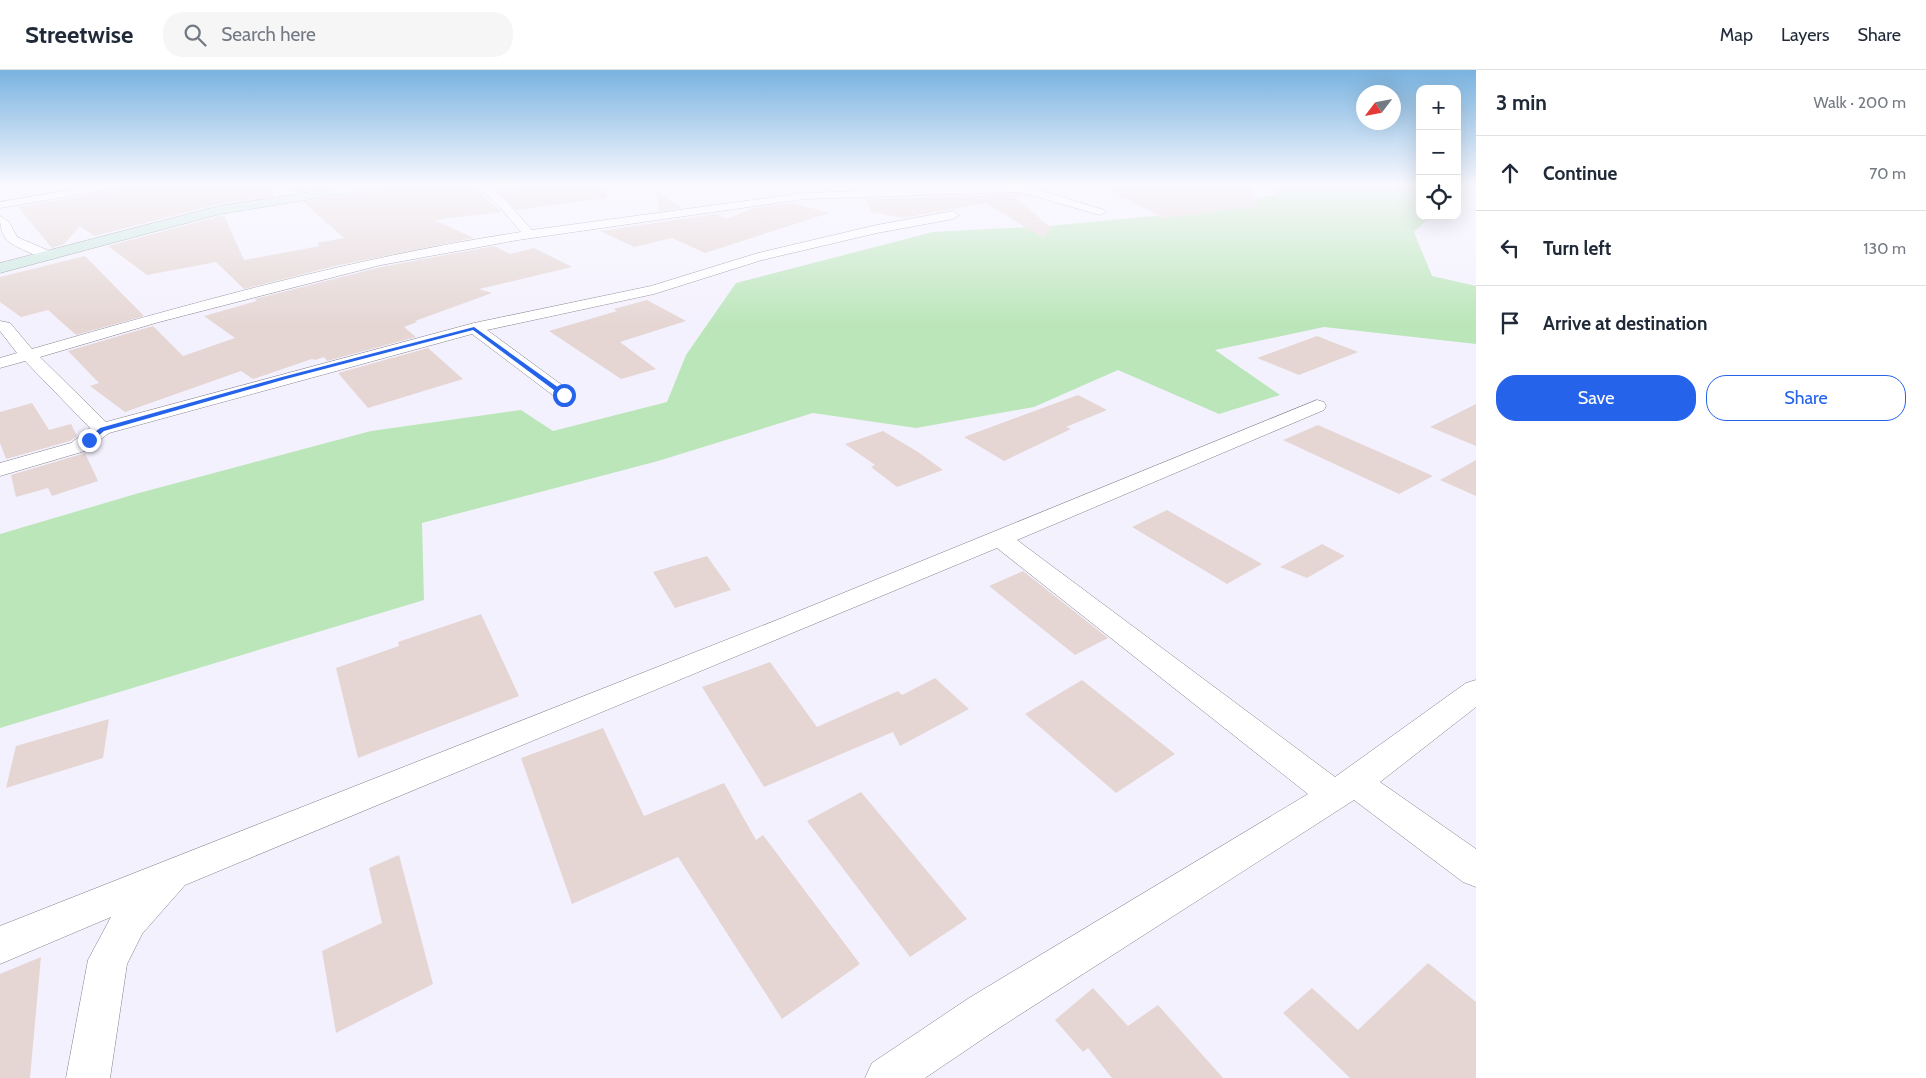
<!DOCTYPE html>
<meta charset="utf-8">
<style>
:root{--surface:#fff;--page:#f6f6f7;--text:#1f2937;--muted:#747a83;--line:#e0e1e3;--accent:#2563eb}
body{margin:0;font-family:Cabin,sans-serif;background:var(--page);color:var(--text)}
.controls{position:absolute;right:15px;top:15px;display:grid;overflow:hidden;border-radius:10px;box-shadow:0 5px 20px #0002}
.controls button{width:45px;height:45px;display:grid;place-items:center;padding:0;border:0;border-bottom:1px solid var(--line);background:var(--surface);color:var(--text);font:25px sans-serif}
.compass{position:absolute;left:1356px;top:15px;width:45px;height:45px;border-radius:50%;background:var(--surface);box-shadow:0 5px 20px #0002;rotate:238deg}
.stop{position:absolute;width:15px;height:15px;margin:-11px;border:4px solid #2563eb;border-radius:50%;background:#fff}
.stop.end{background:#2563eb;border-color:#fff;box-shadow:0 1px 5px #0008}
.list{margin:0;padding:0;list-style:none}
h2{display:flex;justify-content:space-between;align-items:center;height:65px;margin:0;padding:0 20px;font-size:21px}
h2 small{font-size:16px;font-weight:400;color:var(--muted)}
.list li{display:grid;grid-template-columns:32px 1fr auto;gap:15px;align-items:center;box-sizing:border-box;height:75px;padding:0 20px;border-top:1px solid var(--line)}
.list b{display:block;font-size:19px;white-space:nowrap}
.list em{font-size:16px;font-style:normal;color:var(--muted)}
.actions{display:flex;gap:10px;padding:15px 20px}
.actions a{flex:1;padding:11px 0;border:1px solid var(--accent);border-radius:20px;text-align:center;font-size:18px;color:var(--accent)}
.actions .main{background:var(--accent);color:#fff}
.icon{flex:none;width:28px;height:28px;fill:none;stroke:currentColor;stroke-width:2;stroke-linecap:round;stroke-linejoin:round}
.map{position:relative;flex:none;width:1476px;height:1008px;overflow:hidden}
header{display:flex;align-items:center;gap:30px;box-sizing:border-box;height:70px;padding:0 25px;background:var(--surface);border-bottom:1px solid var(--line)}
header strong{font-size:24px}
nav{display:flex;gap:28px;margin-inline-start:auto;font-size:18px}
.search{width:350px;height:45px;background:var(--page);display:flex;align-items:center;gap:12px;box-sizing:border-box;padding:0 18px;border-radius:20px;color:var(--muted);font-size:19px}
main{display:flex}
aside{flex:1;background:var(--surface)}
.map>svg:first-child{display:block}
.green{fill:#bbe6b9}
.building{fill:#e5d6d3}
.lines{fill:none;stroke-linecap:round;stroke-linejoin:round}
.street-casing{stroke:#83808b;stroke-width:1}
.secondary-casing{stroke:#83808b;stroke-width:1}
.street{fill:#fff;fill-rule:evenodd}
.secondary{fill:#cae8de;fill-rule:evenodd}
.route{fill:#2563eb}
</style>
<header>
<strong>Streetwise</strong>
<div class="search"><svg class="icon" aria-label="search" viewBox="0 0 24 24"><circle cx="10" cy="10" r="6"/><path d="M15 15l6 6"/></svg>Search here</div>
<nav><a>Map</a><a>Layers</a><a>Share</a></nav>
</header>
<main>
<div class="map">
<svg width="1476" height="1008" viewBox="0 0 1476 1008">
<rect width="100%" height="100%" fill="#f4f1fe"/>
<path class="green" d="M 1273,114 L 1420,114 L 1420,146 L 1431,146 L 1414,162 L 1432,206 L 1476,216 L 1476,274 L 1324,257 L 1215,280 L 1280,325 L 1219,344 L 1118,300 L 1034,337 L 916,358 L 813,343 L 658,391 L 422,453 L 424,530 L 0,658 L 0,464 L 139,423 L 371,361 L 521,340 L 553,361 L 667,332 L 686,285 L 736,213 L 933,162 L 1049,156 L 1186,143 L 1277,124 Z"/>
<path class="building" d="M 130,114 L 273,114 L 274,126 L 219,134 L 94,166 L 80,156 L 64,174 L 52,178 L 18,137 L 123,119 Z
M 281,114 L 352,114 L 292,123 Z
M 394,114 L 470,114 L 501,142 L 434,150 L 474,168 L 335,196 L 244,219 L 216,192 L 147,205 L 108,176 L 224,145 L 244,190 L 320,176 L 317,173 L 344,168 L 303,132 L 386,119 Z
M 542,114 L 605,114 L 606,128 L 516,140 L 497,120 Z
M 947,114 L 1004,114 L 859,119 L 858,116 Z
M 1098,114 L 1252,114 L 1253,137 L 1163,148 Z
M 656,121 L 681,138 L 659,141 Z
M 1020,124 L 1025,125 L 1015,127 L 1051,158 L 1043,168 L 986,133 L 902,148 L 872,142 L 865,129 Z
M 792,133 L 829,143 L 705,183 L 672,168 L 634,177 L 600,161 L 716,144 L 726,149 L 754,138 Z
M 494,176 L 510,184 L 534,178 L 572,197 L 479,219 L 492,223 L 415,251 L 417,252 L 404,257 L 416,267 L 327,291 L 324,287 L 315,290 L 312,289 L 253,309 L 241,301 L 125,342 L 90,316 L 99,313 L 68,281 L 153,256 L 183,286 L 235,268 L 204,246 L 257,231 L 255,229 L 381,197 Z
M 85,186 L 144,246 L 76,265 L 48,240 L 21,247 L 0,232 L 0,207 Z
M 647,230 L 686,251 L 620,272 L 656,299 L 621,309 L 549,261 L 617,241 L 614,239 Z
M 1317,266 L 1358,282 L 1299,305 L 1257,288 Z
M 428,278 L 463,309 L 368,338 L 338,303 Z
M 1078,325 L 1107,340 L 1066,357 L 1071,359 L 1004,391 L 964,367 Z
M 32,333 L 49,360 L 71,354 L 77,366 L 70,371 L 6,389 L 0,373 L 0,342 Z
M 1476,334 L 1476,376 L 1430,357 Z
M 1318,355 L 1386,385 L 1433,406 L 1399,424 L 1283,370 Z
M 883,361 L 918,382 L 943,400 L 897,417 L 871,397 L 875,395 L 845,374 Z
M 85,383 L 98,411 L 52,426 L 48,418 L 16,427 L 11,405 Z
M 1476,390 L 1476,426 L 1440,410 Z
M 1167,440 L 1262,494 L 1227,514 L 1132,457 Z
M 1322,474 L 1345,486 L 1307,508 L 1280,497 Z
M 707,486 L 731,520 L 675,538 L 653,502 Z
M 1023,501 L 1108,568 L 1075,585 L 989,516 Z
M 481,544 L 519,626 L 358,688 L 336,598 L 399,576 L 398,572 Z
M 770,592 L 817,657 L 898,621 L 902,625 L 935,608 L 969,639 L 900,676 L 893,662 L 764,717 L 702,617 Z
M 1082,610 L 1175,684 L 1116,723 L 1025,644 Z
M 109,649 L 103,688 L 6,718 L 16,676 Z
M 603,658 L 644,746 L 724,713 L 756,770 L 763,765 L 860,894 L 782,949 L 678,787 L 572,834 L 521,688 Z
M 861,722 L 967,849 L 910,887 L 807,751 Z
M 399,785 L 433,914 L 336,963 L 322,881 L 382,853 L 369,798 Z
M 41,887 L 30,1008 L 0,1008 L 0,904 Z
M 1428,893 L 1476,932 L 1476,1008 L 1350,1008 L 1283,943 L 1312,918 L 1358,960 Z
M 1093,918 L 1128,956 L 1158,935 L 1223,1008 L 1112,1008 L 1088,978 L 1083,982 L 1055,950 Z"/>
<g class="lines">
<g class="street-casing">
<path id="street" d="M 105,114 L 128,114 L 123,117 L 0,138 L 0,132 Z
M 475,114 L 486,114 L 506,131 L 532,160 L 804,123 L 1007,116 L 1006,114 L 1019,114 L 1104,140 L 1106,142 L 1100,145 L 1020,122 L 804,129 L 518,170 L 381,195 L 159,252 L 40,287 L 106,352 L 474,253 L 651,216 L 758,183 L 877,155 L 953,141 L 959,145 L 953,149 L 877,163 L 762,190 L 654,224 L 487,260 L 570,321 L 573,325 L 570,329 L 558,329 L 472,264 L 109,363 L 85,381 L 0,406 L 0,393 L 71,373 L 90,358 L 25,291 L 0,298 L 0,288 L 17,283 L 0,261 L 0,251 L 10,253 L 32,279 C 193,233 355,187 521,162 L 498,135 Z
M 0,146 L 9,152 L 17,167 L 54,183 L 56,186 L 54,189 C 46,191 11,176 6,169 C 1,162 0,155 0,146 Z
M 1317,330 L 1324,332 L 1326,336 L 1324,340 L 1017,470 L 1335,707 L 1466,613 L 1476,610 L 1476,637 L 1380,712 L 1476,779 L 1476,817 L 1463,812 L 1354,730 L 999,958 L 925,1008 L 865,1008 L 872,993 L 969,928 L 1308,724 L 997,478 L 185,815 L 142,864 L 127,894 L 110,1008 L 66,1008 L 88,890 L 111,847 L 0,894 L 0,856 L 782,548 Z"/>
</g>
<g class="secondary-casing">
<path id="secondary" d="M 364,114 L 392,114 L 386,117 L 220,144 L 0,203 L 0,193 L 219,136 Z"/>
</g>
<use href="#street" class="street"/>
<use href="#secondary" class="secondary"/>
</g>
<linearGradient id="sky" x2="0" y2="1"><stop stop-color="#79b3e0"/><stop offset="0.45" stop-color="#faf9ff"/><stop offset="1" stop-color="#faf9ff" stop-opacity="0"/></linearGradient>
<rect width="1476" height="255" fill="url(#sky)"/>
<path class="route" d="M 474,257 L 566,323 L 566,326 L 562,326 L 473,260 L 286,309 L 104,361 L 91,372 L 85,370 L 100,358 L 282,307 Z"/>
</svg>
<div class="controls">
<button>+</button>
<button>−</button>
<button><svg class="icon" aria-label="locate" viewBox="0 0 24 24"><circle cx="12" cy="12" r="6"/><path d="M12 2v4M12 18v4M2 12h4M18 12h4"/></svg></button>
</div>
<svg class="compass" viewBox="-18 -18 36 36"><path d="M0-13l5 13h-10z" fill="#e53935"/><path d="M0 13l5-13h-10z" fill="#747a83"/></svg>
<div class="stop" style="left:564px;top:325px"></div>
<div class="stop end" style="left:89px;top:370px"></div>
</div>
<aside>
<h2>3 min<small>Walk · 200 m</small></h2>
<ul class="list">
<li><svg class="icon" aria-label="ahead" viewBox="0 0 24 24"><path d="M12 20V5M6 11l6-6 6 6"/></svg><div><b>Continue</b></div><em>70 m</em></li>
<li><svg class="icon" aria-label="left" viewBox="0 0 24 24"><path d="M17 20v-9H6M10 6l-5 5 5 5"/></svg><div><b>Turn left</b></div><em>130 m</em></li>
<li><svg class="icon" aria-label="arrive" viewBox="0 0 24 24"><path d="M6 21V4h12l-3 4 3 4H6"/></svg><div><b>Arrive at destination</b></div></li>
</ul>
<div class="actions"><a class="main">Save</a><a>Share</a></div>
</aside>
</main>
